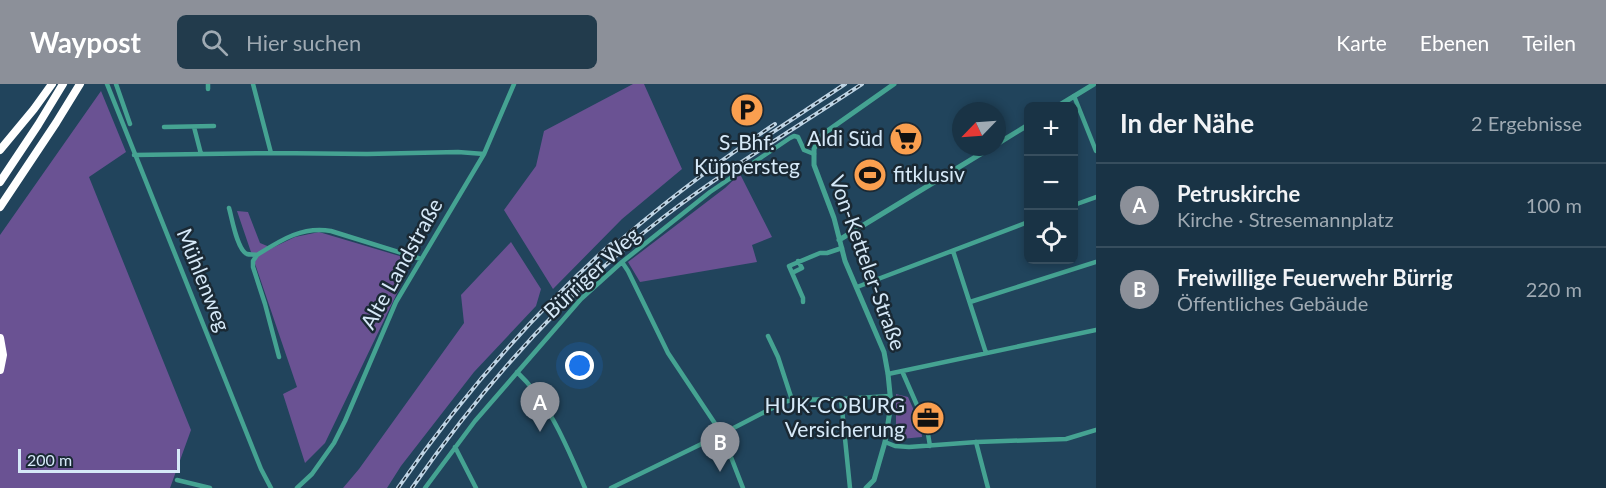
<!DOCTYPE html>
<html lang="de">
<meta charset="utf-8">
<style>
:root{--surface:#193345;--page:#223b4c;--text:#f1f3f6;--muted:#9faab3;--line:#374e5e;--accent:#8c9099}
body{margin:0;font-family:Lato,sans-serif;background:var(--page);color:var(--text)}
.controls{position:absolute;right:18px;top:18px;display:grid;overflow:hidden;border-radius:9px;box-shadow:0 3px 9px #0003}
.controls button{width:54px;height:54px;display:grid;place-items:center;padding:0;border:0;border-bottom:2px solid var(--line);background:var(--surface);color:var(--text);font:30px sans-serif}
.compass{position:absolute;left:952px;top:18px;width:54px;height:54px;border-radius:50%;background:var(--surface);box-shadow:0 3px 9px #0003;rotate:245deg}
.scale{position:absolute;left:18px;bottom:15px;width:162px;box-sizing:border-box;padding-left:6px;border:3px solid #d6e9f8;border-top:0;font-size:16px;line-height:21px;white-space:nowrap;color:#d6e9f8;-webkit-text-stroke:4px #1a2934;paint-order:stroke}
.you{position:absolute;left:580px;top:282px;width:21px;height:21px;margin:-15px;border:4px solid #fff;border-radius:50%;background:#1a73e8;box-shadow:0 0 0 9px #1a73e833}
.badge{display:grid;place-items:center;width:39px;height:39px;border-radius:50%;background:var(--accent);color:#fff;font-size:20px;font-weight:700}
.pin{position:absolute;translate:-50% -50px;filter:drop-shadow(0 2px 3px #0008)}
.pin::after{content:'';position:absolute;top:32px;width:21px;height:18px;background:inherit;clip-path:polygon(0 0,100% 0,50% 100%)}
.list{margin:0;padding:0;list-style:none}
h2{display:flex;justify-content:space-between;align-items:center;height:78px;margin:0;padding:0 24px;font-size:26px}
h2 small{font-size:20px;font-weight:400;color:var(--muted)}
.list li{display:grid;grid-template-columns:39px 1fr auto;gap:18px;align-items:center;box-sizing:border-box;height:84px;padding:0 24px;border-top:2px solid var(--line)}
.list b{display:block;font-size:22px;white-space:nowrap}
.list p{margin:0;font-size:20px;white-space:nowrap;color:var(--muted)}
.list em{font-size:20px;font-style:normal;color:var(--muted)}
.icon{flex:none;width:33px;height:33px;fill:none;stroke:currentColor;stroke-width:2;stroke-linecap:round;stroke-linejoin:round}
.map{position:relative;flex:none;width:1096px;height:404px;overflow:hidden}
header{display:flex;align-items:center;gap:36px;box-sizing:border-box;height:84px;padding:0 30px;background:var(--accent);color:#fff}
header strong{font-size:28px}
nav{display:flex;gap:33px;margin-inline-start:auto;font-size:21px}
.search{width:420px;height:54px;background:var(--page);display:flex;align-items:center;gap:15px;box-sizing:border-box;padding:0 21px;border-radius:9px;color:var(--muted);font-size:22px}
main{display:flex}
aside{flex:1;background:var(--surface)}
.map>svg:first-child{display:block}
.green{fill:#6a5293}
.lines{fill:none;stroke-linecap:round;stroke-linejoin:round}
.minor{stroke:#45a392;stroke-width:4.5}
.tertiary{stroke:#45a392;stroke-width:5}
.motorway{stroke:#fff;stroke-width:8}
.rail-casing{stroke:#bfd4e4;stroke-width:4}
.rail{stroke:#1a2934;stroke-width:1.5;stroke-dasharray:4.5;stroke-linecap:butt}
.labels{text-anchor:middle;stroke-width:5;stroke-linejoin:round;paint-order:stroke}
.poi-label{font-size:21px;fill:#d6e9f8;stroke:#1a2934;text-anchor:end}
.street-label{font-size:21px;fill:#d6e9f8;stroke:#1a2934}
</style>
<header>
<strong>Waypost</strong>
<div class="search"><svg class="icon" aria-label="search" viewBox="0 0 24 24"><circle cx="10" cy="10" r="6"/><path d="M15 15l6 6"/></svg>Hier suchen</div>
<nav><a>Karte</a><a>Ebenen</a><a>Teilen</a></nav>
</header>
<main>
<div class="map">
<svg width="1096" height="404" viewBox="0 0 1096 404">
<rect width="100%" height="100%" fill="#21445c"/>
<path class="green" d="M 633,0 L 644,0 L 682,85 L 622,135 L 553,205 L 504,126 L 536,82 L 544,47 Z
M 101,7 L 126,68 L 89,93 L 191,346 L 170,404 L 0,404 L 0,151 Z
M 740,90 L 772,153 L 752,161 L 757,178 L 640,198 L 628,178 L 725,104 Z
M 237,127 L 248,128 L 260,159 L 272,164 L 295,153 L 319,148 L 413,176 L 325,359 L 305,379 L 283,310 L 297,303 Z
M 511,158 L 541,205 L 536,222 L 474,288 L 401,382 L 387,404 L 343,404 L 359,385 L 464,239 L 461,211 Z
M 896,310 L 908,313 L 921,342 L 922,353 L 901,355 L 896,351 Z"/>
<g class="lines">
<path class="minor" d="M 107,0 L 261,385 L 271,404
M 116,0 L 130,40
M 208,0 L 208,5
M 253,0 L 271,69
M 1074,12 L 1096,67
M 164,43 L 214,42
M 194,43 L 201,70
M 134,71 L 271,69 L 367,70 L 458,68 L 484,70
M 1074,121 L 1096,113
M 229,124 C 232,134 237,166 247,170 C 250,171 253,170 257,171 L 253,177 L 253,183 L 265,220 L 279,273
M 953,167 L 986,269
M 257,171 C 281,156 302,142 331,147 L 421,175
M 622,178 L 628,187 L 668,269 L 722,350 L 743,404
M 792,189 L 802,184 L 798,177
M 857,203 L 1028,138
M 803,218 L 803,214 L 789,182 L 820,169 L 827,169 L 842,164
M 970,218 L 1096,178
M 768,252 L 778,273 L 792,316
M 902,287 L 927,344 L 930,362
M 517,288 C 550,319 567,363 585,404
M 888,290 L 1096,246
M 841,315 L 850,404
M 885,358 L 895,362 L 909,363 L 977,358 L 1066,355 L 1096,346
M 976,358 L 988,404
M 455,363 L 476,404
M 177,396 L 210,404
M 297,404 L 312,390 L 334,359 L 345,337 L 396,218 L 484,70 L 514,0
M 425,404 L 475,337 L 581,215 L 622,178 L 710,108 L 790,54 L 794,52 L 798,53 L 804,66 L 814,70
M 611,404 L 722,350 L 784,318 L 792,316 L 841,315 L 890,312"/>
<path class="tertiary" d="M 1058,22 L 1094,0
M 997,60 L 1028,41
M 839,156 L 992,63
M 866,404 L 874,396 L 885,358 L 891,320 L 888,290 L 884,268 L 845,177 L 834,134 L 814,81 L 814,65 L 818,57 L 823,50 L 894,0"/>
<path class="motorway" d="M 0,66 L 34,25 L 52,0
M 0,98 L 38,41 L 63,0
M 0,123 L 56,39 L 80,0
M 0,254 L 3,271 L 0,286"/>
<g class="rail-casing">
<path id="rail" d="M 770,50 L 845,0
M 606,169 C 659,122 716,79 775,40
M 398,404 C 460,314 530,233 611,160
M 412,404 C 483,302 566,207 665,132 C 728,84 796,44 862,0"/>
</g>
<use href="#rail" class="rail"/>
</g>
<defs>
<g id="parking-disc" transform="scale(1.725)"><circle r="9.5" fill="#fa9f4f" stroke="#1a2934"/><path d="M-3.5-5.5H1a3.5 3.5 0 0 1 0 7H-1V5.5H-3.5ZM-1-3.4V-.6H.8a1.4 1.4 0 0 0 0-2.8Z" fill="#111"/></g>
<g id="supermarket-disc" transform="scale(1.725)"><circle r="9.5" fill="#fa9f4f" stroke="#1a2934"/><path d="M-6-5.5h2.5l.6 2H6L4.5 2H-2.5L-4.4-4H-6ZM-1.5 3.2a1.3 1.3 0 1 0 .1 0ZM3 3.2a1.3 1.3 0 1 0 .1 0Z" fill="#111"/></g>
<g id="stadium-disc" transform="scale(1.725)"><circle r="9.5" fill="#fa9f4f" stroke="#1a2934"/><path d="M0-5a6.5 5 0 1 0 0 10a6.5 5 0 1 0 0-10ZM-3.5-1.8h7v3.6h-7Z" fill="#111"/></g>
<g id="office-disc" transform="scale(1.725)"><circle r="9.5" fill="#fa9f4f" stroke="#1a2934"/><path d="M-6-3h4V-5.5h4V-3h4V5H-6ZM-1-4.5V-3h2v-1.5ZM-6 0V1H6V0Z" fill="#111"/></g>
</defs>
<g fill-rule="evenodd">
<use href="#parking-disc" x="747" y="26"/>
<use href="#supermarket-disc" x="906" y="55"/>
<use href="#stadium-disc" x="870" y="91"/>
<use href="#office-disc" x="928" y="334"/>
</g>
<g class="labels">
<g class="poi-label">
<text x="883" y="62">Aldi Süd</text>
<text x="747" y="66" text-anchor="middle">S-Bhf.<tspan x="747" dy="24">Küppersteg</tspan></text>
<text x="893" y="98" text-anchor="start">fitklusiv</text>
<text x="905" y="329">HUK-COBURG<tspan x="905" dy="24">Versicherung</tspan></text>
</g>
<g class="street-label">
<text transform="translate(867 179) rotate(70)" y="7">Von-Ketteler-Straße</text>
<text transform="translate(402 180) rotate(-61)" y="7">Alte Landstraße</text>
<text transform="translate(592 189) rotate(-43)" y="7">Bürriger Weg</text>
<text transform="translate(203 196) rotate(68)" y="7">Mühlenweg</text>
</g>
</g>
</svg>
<div class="controls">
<button>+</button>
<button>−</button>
<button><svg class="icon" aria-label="locate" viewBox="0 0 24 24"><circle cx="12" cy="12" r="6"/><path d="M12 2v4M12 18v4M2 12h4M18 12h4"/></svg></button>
</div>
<svg class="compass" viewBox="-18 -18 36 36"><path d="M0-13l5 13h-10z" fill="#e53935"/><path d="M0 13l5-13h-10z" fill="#9faab3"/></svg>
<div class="scale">200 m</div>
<div class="you"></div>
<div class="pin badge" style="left:540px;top:348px">A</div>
<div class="pin badge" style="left:720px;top:388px">B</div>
</div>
<aside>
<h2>In der Nähe<small>2 Ergebnisse</small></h2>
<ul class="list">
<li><span class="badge">A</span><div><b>Petruskirche</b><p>Kirche · Stresemannplatz</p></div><em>100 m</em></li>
<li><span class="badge">B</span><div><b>Freiwillige Feuerwehr Bürrig</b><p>Öffentliches Gebäude</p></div><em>220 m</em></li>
</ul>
</aside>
</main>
